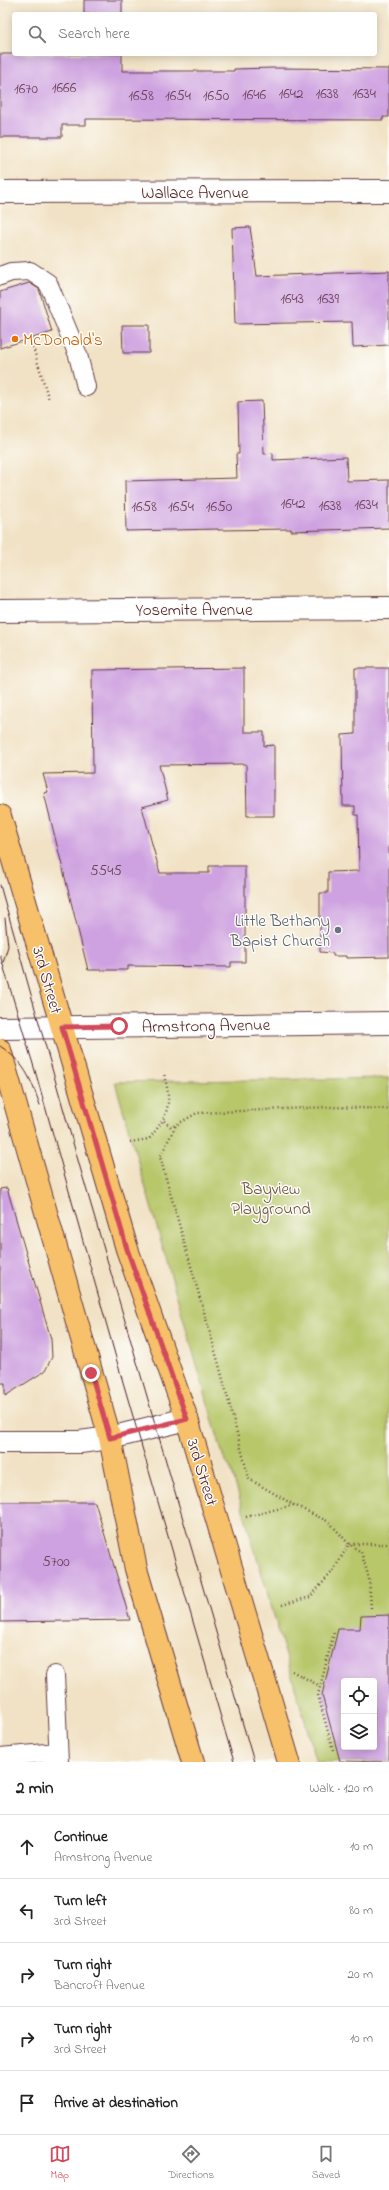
<!DOCTYPE html>
<meta charset="utf-8">
<style>
:root{--surface:#fff;--page:#f6f6f6;--text:#222;--muted:#767676;--line:#e0e0e0;--accent:#d1495b}
body{margin:0;font-family:"Indie Flower",sans-serif;background:var(--page);color:var(--text)}
.controls{position:absolute;right:12px;bottom:12px;display:grid;overflow:hidden;border-radius:4px;box-shadow:0 2px 10px #0003}
.controls button{width:36px;height:36px;display:grid;place-items:center;padding:0;border:0;border-bottom:1px solid var(--line);background:var(--surface);color:var(--text);font:20px sans-serif}
.stop{position:absolute;width:12px;height:12px;margin:-9px;border:3px solid #d1495b;border-radius:50%;background:#fff}
.stop.end{background:#d1495b;border-color:#fff;box-shadow:0 1px 4px #0008}
.list{margin:0;padding:0;list-style:none}
h2{display:flex;justify-content:space-between;align-items:center;height:52px;margin:0;padding:0 16px;font-size:17px}
h2 small{font-size:13px;font-weight:400;color:var(--muted)}
.list li{display:grid;grid-template-columns:26px 1fr auto;gap:12px;align-items:center;box-sizing:border-box;height:64px;padding:0 16px;border-top:1px solid var(--line)}
.list b{display:block;font-size:15px;white-space:nowrap}
.list p{margin:0;font-size:13px;white-space:nowrap;color:var(--muted)}
.list em{font-size:13px;font-style:normal;color:var(--muted)}
.icon{flex:none;width:22px;height:22px;fill:none;stroke:currentColor;stroke-width:2;stroke-linecap:round;stroke-linejoin:round}
.map{position:relative;flex:none;width:389px;height:1762px;overflow:hidden}
.search{position:absolute;background:var(--surface);box-shadow:0 2px 10px #0003;left:12px;right:12px;top:12px;height:44px;display:flex;align-items:center;gap:10px;box-sizing:border-box;padding:0 14px;border-radius:4px;color:var(--muted);font-size:15px}
.sheet{height:372px;background:var(--surface)}
nav{display:flex;justify-content:space-around;align-items:center;box-sizing:border-box;height:56px;border-top:1px solid var(--line);background:var(--surface);font-size:11px;color:var(--muted)}
nav a{display:grid;justify-items:center;gap:2px}
nav .on{color:var(--accent)}
.map>svg:first-child{display:block}
.green{fill:#b7c76a;stroke:#80734a;fill-rule:evenodd}
.building{fill:#cea1e0;fill-rule:evenodd}
.lines{fill:none;stroke-linecap:round;stroke-linejoin:round}
.lane-casing{stroke:#633c42;stroke-width:20}
.street-casing{stroke:#633c42;stroke-width:24}
.primary-casing{stroke:#633c42;stroke-width:24}
.path{stroke:#633c42;stroke-width:2.5;stroke-dasharray:1 3;stroke-linecap:butt}
.lane{stroke:#fff;stroke-width:18}
.street{stroke:#fff;stroke-width:22}
.primary{stroke:#f7c06b;stroke-width:22}
.tram{stroke:#4a1f2b;stroke-width:1}
.route{stroke:#d1495b;stroke-width:5}
.food-dot{fill:#e8710a;stroke:#fdfcf7;stroke-width:1.5}
.worship-dot{fill:#6b7280;stroke:#fdfcf7;stroke-width:1.5}
.labels{text-anchor:middle;stroke-width:3;stroke-linejoin:round;paint-order:stroke}
.number-label{font-size:15px;fill:#6b4058}
.street-label{font-size:17px;fill:#4a1f2b;stroke:#fdfcf7}
.food-label{font-size:17px;fill:#c56008;stroke:#fdfcf7;text-anchor:start}
.worship-label{font-size:17px;fill:#5b616d;stroke:#fdfcf7;text-anchor:end}
.park-label{font-size:17px;fill:#6b513e;stroke:#fdfcf7}
</style>
<div class="map">
<svg width="389" height="1762" viewBox="0 0 389 1762">
<rect width="100%" height="100%" fill="#fdfcf7"/>
<filter id="ink" filterUnits="userSpaceOnUse"><feTurbulence type="fractalNoise" baseFrequency=".025" numOctaves="2"/><feDisplacementMap in="SourceGraphic" scale="8" xChannelSelector="R" yChannelSelector="G"/><feConvolveMatrix kernelMatrix="1 2 1 2 8 2 1 2 1" color-interpolation-filters="sRGB"/></filter>
<filter id="wash" filterUnits="userSpaceOnUse"><feTurbulence type="fractalNoise" baseFrequency=".012" numOctaves="4" result="noise"/><feDisplacementMap in="SourceGraphic" scale="16" xChannelSelector="R" yChannelSelector="G"/><feGaussianBlur stdDeviation="0.9" result="paint"/><feColorMatrix in="noise" values="0 0 0 0 0 0 0 0 0 0 0 0 0 0 0 0 0 1.4 0 .05"/><feComposite in="paint" operator="in"/></filter>
<g filter="url(#wash)">
<rect width="100%" height="100%" fill="#f1e2c5"/>
<path class="green" d="M 389,1078 L 389,1762 L 317,1762 L 231,1469 L 224,1459 L 115,1082 ZM 344,1681 L 374,1681 L 374,1747 L 344,1747 Z"/>
<g id="blocks">
<path class="building" d="M 84,0 L 122,0 L 122,14 L 84,14 Z
M 0,54 L 122,54 L 122,71 L 234,71 L 234,69 L 273,68 L 389,69 L 389,117 L 383,117 L 383,120 L 86,119 L 86,125 L 62,125 L 62,137 L 0,137 Z
M 250,227 L 257,276 L 389,271 L 389,345 L 353,347 L 352,322 L 235,324 L 232,228 Z
M 29,283 L 39,289 L 52,332 L 0,348 L 0,292 Z
M 122,325 L 149,325 L 149,353 L 123,353 Z
M 262,401 L 264,454 L 273,453 L 273,460 L 346,457 L 347,481 L 389,480 L 389,528 L 291,531 L 291,529 L 218,530 L 218,529 L 126,531 L 125,481 L 237,478 L 236,454 L 239,454 L 238,402 Z
M 244,668 L 244,732 L 264,732 L 264,746 L 274,745 L 274,816 L 247,816 L 246,764 L 159,765 L 168,800 L 142,807 L 160,873 L 209,873 L 209,866 L 245,866 L 245,962 L 231,962 L 231,967 L 128,966 L 128,970 L 88,970 L 44,793 L 48,792 L 43,774 L 93,773 L 92,670 Z
M 355,668 L 389,668 L 389,957 L 346,958 L 346,956 L 333,956 L 333,953 L 320,952 L 320,893 L 328,893 L 328,872 L 359,871 L 358,815 L 355,815 L 355,806 L 343,806 L 342,735 L 355,734 Z
M 7,1188 L 51,1339 L 52,1357 L 45,1371 L 5,1396 L 5,1383 L 0,1383 L 0,1189 Z
M 0,1502 L 95,1502 L 130,1620 L 0,1622 Z
M 389,1615 L 389,1762 L 340,1761 L 322,1695 L 338,1629 L 360,1629 L 361,1616 ZM 344,1681 L 374,1681 L 374,1747 L 344,1747 Z"/>
</g>
</g>
<g filter="url(#ink)">
<use href="#blocks" fill-opacity="0" stroke="#633c42" stroke-width="1"/>
<g class="lines">
<g class="lane-casing">
<path id="lane" d="M 0,276 L 11,272 L 30,271 L 48,283 L 78,355 L 86,387
M 55,1675 L 59,1762
M 0,1757 L 58,1752"/>
</g>
<g class="street-casing">
<path id="street" d="M 0,192 L 389,191
M 0,611 L 389,608
M 0,1028 L 389,1023
M 0,1442 L 80,1442 L 110,1438 L 187,1419"/>
</g>
<g class="primary-casing">
<path id="primary" d="M 0,816 L 127,1249 L 187,1419 L 289,1762
M 0,1050 L 110,1438 L 136,1569 L 193,1762"/>
</g>
<path class="path" d="M 33,347 L 49,400
M 164,1121 L 171,1127 L 176,1125
M 130,1142 L 149,1139 C 169,1115 172,1104 164,1074
M 246,1517 L 293,1505
M 282,1605 L 310,1597 L 333,1571 L 349,1544 L 389,1544
M 371,1608 L 369,1578 L 361,1552 L 349,1544 L 329,1522 L 294,1505 L 249,1479 L 221,1372 L 160,1157 L 176,1125 L 197,1113 L 329,1107 L 389,1109
M 292,1671 L 320,1686
M 333,1750 L 318,1695 L 334,1632"/>
<use href="#lane" class="lane"/>
<use href="#street" class="street"/>
<use href="#primary" class="primary"/>
<path class="tram" d="M 0,885 L 77,1157 L 254,1762
M 0,955 L 36,1074 L 118,1365 L 234,1762
M 3,963 L 8,946 L 5,918
M 0,1046 C 25,1063 30,1077 40,1105"/>
</g>
</g>
<g class="lines" filter="url(#ink)">
<path class="route" d="M 91,1373 L 110,1438 L 187,1419 L 127,1249 L 62,1027 L 119,1026"/>
</g>
<circle class="food-dot" cx="15" cy="339" r="4"/>
<circle class="worship-dot" cx="338" cy="930" r="4"/>
<g class="labels">
<g class="number-label">
<text x="64" y="92">1666</text>
<text x="26" y="93">1670</text>
<text x="291" y="98">1642</text>
<text x="327" y="98">1638</text>
<text x="364" y="98">1634</text>
<text x="254" y="99">1646</text>
<text x="141" y="100">1658</text>
<text x="178" y="100">1654</text>
<text x="216" y="100">1650</text>
<text x="292" y="303">1643</text>
<text x="328" y="303">1639</text>
<text x="293" y="508">1642</text>
<text x="366" y="509">1634</text>
<text x="330" y="510">1638</text>
<text x="144" y="511">1658</text>
<text x="181" y="511">1654</text>
<text x="219" y="511">1650</text>
<text x="106" y="875">5545</text>
<text x="56" y="1566">5700</text>
</g>
<g class="street-label">
<text x="195" y="198">Wallace Avenue</text>
<text x="194" y="615">Yosemite Avenue</text>
<text transform="translate(48 980) rotate(74)" y="6">3rd Street</text>
<text transform="translate(206 1025) rotate(-1)" y="6">Armstrong Avenue</text>
<text transform="translate(203 1472) rotate(73)" y="6">3rd Street</text>
</g>
<g class="food-label">
<text x="23" y="345">McDonald's</text>
</g>
<g class="worship-label">
<text x="330" y="926">Little Bethany<tspan x="330" dy="20">Bapist Church</tspan></text>
</g>
<g class="park-label">
<text x="271" y="1194">Bayview<tspan x="271" dy="20">Playground</tspan></text>
</g>
</g>
</svg>
<div class="controls">
<button><svg class="icon" aria-label="locate" viewBox="0 0 24 24"><circle cx="12" cy="12" r="6"/><path d="M12 2v4M12 18v4M2 12h4M18 12h4"/></svg></button>
<button><svg class="icon" aria-label="layers" viewBox="0 0 24 24"><path d="M12 4l9 5-9 5-9-5zM3 14l9 5 9-5"/></svg></button>
</div>
<div class="stop" style="left:119px;top:1026px"></div>
<div class="stop end" style="left:91px;top:1373px"></div>
<div class="search"><svg class="icon" aria-label="search" viewBox="0 0 24 24"><circle cx="10" cy="10" r="6"/><path d="M15 15l6 6"/></svg>Search here</div>
</div>
<section class="sheet">
<h2>2 min<small>Walk · 120 m</small></h2>
<ul class="list">
<li><svg class="icon" aria-label="ahead" viewBox="0 0 24 24"><path d="M12 20V5M6 11l6-6 6 6"/></svg><div><b>Continue</b><p>Armstrong Avenue</p></div><em>10 m</em></li>
<li><svg class="icon" aria-label="left" viewBox="0 0 24 24"><path d="M17 20v-9H6M10 6l-5 5 5 5"/></svg><div><b>Turn left</b><p>3rd Street</p></div><em>80 m</em></li>
<li><svg class="icon" aria-label="right" viewBox="0 0 24 24"><path d="M7 20v-9h11M14 6l5 5-5 5"/></svg><div><b>Turn right</b><p>Bancroft Avenue</p></div><em>20 m</em></li>
<li><svg class="icon" aria-label="right" viewBox="0 0 24 24"><path d="M7 20v-9h11M14 6l5 5-5 5"/></svg><div><b>Turn right</b><p>3rd Street</p></div><em>10 m</em></li>
<li><svg class="icon" aria-label="arrive" viewBox="0 0 24 24"><path d="M6 21V4h12l-3 4 3 4H6"/></svg><div><b>Arrive at destination</b></div></li>
</ul>
</section>
<nav>
<a class="on"><svg class="icon" aria-label="map" viewBox="0 0 24 24"><path d="M3 6l6-2 6 2 6-2v14l-6 2-6-2-6 2zM9 4v14M15 6v14"/></svg>Map</a>
<a><svg class="icon" aria-label="directions" viewBox="0 0 24 24"><path d="M12 3l9 9-9 9-9-9zM9 14v-3h6M13 9l2 2-2 2"/></svg>Directions</a>
<a><svg class="icon" aria-label="saved" viewBox="0 0 24 24"><path d="M7 4h10v16l-5-4-5 4z"/></svg>Saved</a>
</nav>
